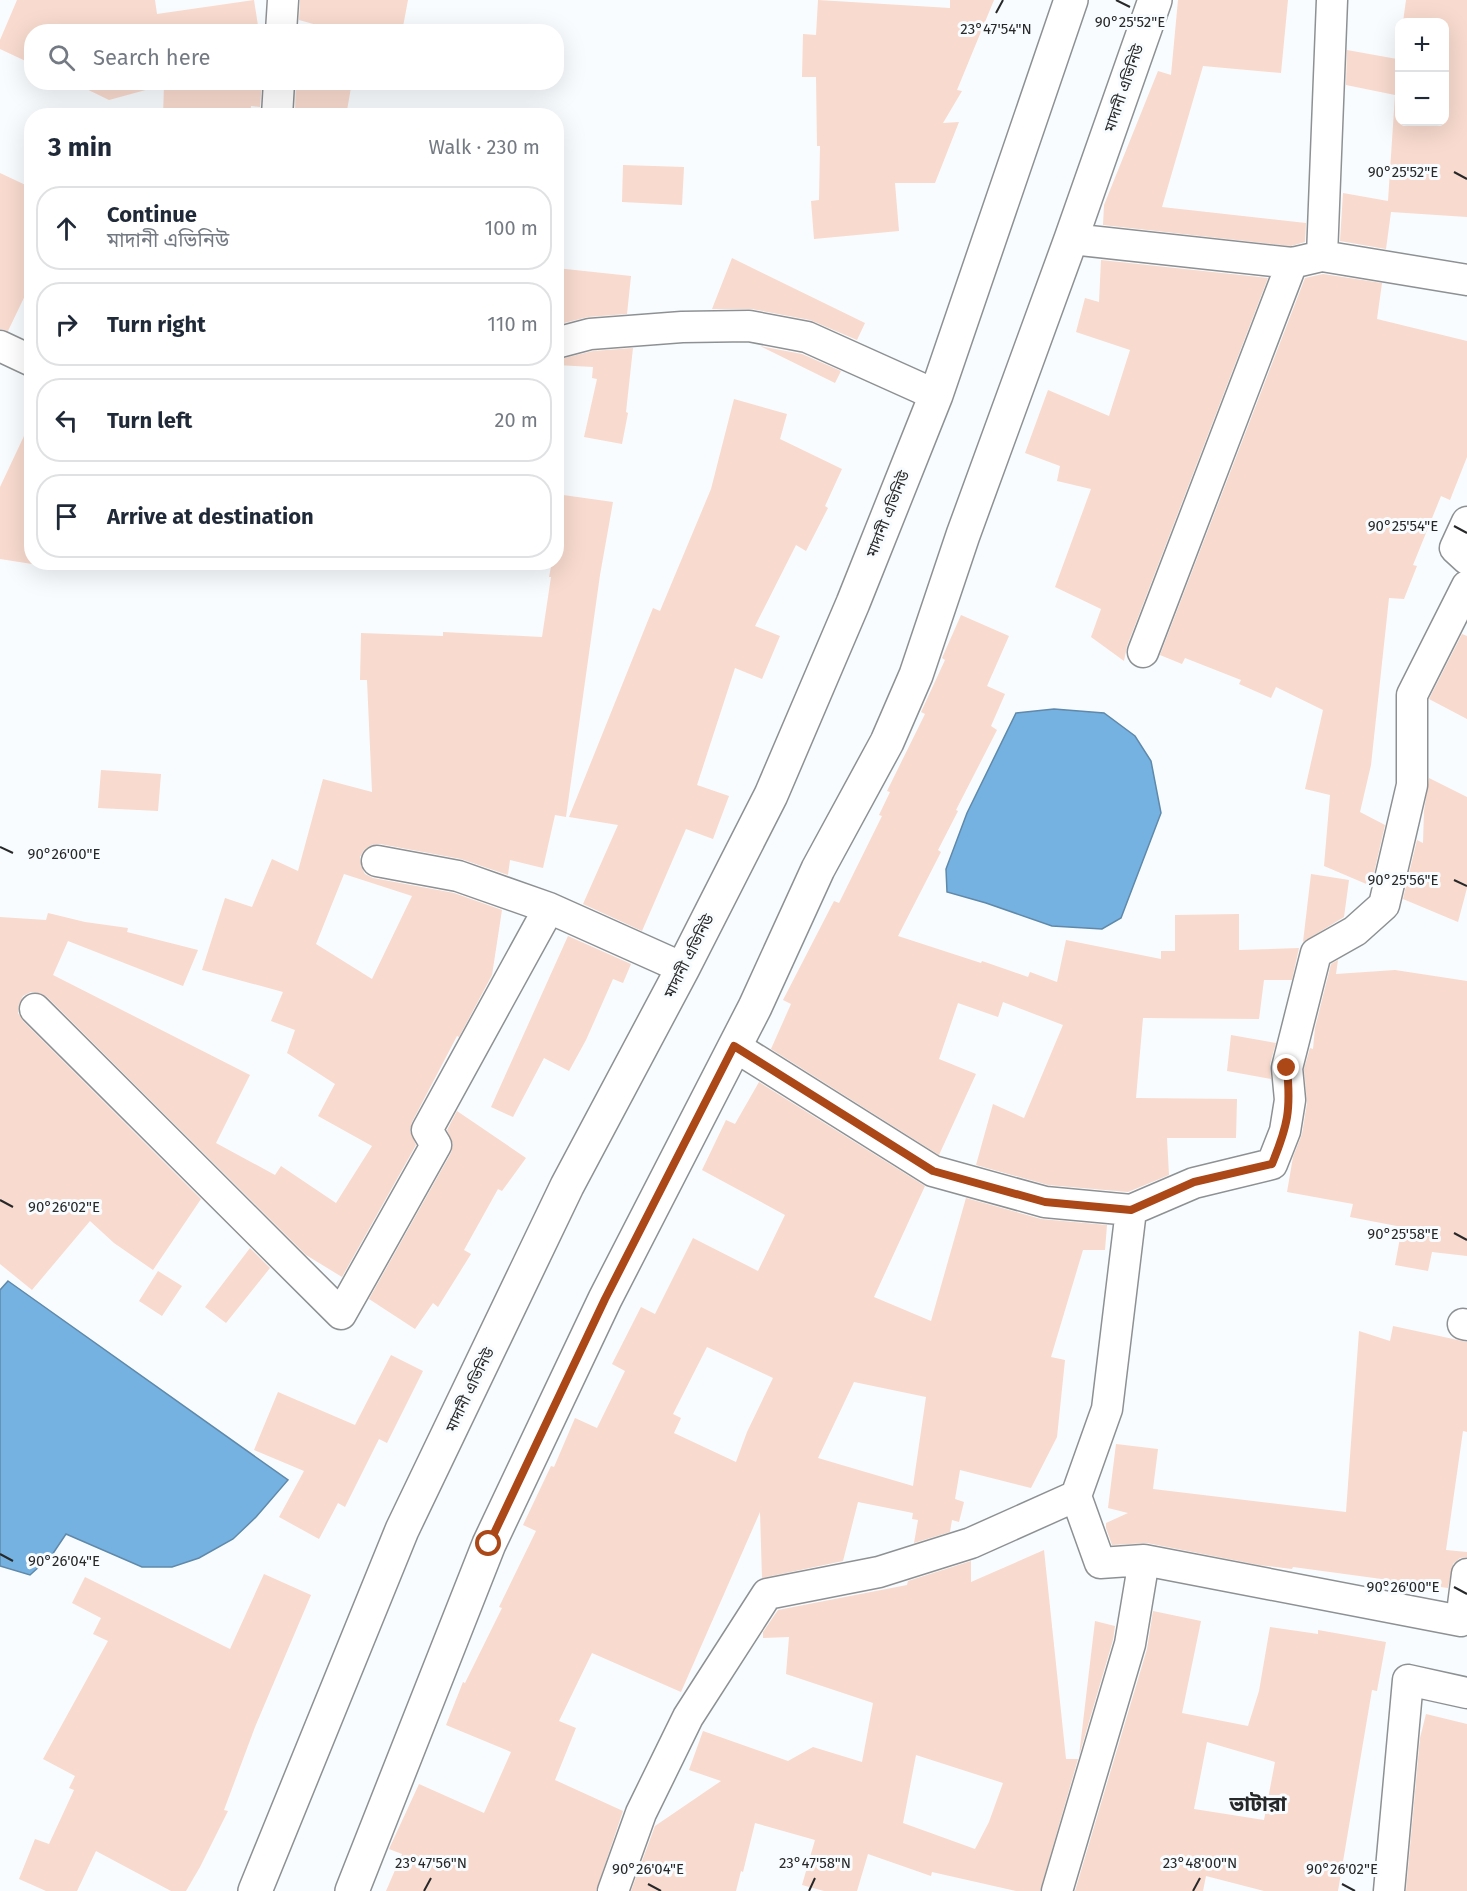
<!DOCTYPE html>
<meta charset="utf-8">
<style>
:root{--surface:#fff;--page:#f6f6f7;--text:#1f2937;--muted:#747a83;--line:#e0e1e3}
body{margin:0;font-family:"Fira Sans","Noto Sans Bengali",sans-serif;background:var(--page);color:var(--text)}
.controls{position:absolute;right:18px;top:18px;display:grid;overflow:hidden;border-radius:12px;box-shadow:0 6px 24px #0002}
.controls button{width:54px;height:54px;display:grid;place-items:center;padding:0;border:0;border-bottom:2px solid var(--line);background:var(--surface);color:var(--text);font:30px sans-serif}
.stop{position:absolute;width:18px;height:18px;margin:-14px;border:4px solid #ac4718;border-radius:50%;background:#fff}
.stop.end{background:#ac4718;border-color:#fff;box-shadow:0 2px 6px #0008}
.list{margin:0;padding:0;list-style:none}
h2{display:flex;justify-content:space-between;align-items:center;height:78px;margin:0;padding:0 24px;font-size:26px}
h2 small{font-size:20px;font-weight:400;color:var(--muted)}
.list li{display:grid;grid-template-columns:39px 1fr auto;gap:18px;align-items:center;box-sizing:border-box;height:84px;margin:0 12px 12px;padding:0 12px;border:2px solid var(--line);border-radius:24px}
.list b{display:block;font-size:22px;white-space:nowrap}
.list p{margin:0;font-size:20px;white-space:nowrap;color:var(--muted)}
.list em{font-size:20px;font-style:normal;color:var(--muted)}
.icon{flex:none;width:33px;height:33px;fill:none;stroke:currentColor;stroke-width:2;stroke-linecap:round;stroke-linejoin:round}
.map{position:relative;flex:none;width:1467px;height:1891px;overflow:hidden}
.search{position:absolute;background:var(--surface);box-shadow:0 6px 24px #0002;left:24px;top:24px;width:540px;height:66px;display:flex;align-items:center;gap:15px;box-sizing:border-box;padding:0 21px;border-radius:24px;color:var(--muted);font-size:22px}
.panel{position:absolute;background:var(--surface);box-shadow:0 6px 24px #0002;left:24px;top:108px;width:540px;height:462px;border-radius:24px}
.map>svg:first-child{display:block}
.water{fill:#76b2e1;stroke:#5e89aa;stroke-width:1.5}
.building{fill:#f8dace;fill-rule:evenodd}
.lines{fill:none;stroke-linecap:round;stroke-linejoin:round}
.street-casing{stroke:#8e9193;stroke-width:33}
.secondary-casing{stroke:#8e9193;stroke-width:36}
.street{stroke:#fff;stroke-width:30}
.secondary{stroke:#fff;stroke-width:33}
.route{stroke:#ac4718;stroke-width:8}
.ticks{fill:none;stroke:#272829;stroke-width:2}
.labels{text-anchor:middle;stroke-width:6;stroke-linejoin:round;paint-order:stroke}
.street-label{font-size:15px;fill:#272829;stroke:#f9fcfe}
.district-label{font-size:21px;font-weight:bold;fill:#272829;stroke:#f9fcfe}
.ticks-label{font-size:15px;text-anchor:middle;fill:#272829;stroke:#f9fcfe;stroke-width:6;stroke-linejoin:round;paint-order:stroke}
</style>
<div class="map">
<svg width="1467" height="1891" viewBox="0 0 1467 1891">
<rect width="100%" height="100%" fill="#f9fcfe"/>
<path class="water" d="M 1054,709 L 1104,713 L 1135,736 L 1151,761 L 1161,813 L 1121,918 L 1102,929 L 1052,926 L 986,903 L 947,892 L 946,869 L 967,813 L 1016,713 Z
M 8,1281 L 288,1480 L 256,1517 L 233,1539 L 199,1558 L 172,1567 L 142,1567 L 66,1534 L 52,1555 L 30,1575 L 0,1566 L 0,1290 Z"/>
<path class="building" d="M 17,0 L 155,0 L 157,14 L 254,0 L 259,32 L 32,32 L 32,64 L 0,49 L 0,40 Z
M 300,0 L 408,0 L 402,32 L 342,32 L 299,20 Z
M 818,0 L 950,8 L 950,0 L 994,0 L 957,90 L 962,91 L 943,123 L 959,122 L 935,183 L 895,183 L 899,231 L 814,239 L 811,201 L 819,200 L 820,146 L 817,146 L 816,77 L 802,77 L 803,34 L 816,35 Z
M 1178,0 L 1288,0 L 1281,73 L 1203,66 L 1162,207 L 1306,223 L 1305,242 L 1291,246 L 1103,225 L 1104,205 L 1158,71 L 1171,75 Z
M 1406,0 L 1467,0 L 1467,217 L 1391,212 L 1386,249 L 1340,241 L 1343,193 L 1388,201 L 1395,95 L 1346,85 L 1347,50 L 1397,59 L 1400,43 L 1400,122 L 1444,122 L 1444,22 L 1403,22 Z
M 72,82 L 262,82 L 260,107 L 251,106 L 250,116 L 163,116 L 164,85 L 109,100 Z
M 296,82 L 352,82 L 346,116 L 323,116 L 295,111 Z
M 623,165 L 684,167 L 682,205 L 622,202 Z
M 0,173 L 32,188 L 32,281 L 8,331 L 0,329 Z
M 732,258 L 865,323 L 857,340 L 810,320 L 752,309 L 712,309 Z
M 1101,260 L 1268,278 L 1127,646 L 1124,661 L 1091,637 L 1101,609 L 1055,587 L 1091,489 L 1057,481 L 1060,466 L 1025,453 L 1048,390 L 1109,416 L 1130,350 L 1076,332 L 1085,298 L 1099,302 Z
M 556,268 L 631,276 L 627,314 L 588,317 L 556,325 Z
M 1323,274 L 1382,283 L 1377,319 L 1467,341 L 1467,457 L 1450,500 L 1441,496 L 1413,565 L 1417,566 L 1404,599 L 1389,598 L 1371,765 L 1360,812 L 1385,825 L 1371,886 L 1324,866 L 1330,795 L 1305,789 L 1323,710 L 1276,687 L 1271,698 L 1239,684 L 1241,680 L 1185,658 L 1182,664 L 1160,655 L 1305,278 Z
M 760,346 L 802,354 L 841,371 L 835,383 Z
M 633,348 L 626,412 L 628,413 L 622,444 L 584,437 L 597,379 L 592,378 L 593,367 L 556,365 L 556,360 L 593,351 Z
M 734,399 L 787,414 L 780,439 L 842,469 L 825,506 L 828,508 L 806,551 L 796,545 L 755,626 L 780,636 L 762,679 L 735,668 L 697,785 L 729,796 L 713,839 L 686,829 L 642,931 L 583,904 L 618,825 L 569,817 L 653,608 L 660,611 L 711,489 Z
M 32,419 L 32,564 L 0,559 L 0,487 Z
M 556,494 L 613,502 L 600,575 L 566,817 L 555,815 L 543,868 L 510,860 L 508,875 L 461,859 L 380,844 L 371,845 L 364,850 L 360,857 L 361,866 L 365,874 L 373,878 L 454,893 L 502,910 L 492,975 L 459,1037 L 457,1036 L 412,1122 L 410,1131 L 416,1145 L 342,1277 L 306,1255 L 47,997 L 40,993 L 31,992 L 23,996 L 19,1004 L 18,1013 L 23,1021 L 201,1199 L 153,1270 L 114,1243 L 90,1221 L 32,1290 L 0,1264 L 0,917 L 46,920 L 48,913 L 85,922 L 128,928 L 127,932 L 198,950 L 183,986 L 68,941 L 53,975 L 250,1075 L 216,1143 L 275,1175 L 281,1166 L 336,1203 L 372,1146 L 318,1116 L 335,1084 L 287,1053 L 295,1030 L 271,1021 L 283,992 L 202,970 L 225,898 L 252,907 L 272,859 L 298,871 L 323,779 L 372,792 L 367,680 L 360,680 L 361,633 L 443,636 L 443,632 L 542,637 L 551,577 L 549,577 L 552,562 L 556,562 ZM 344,874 L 412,896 L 372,979 L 316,944 Z
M 961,615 L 1009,636 L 987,686 L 1005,694 L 991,726 L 997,730 L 956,810 L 958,811 L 938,850 L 941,852 L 898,936 L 981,963 L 982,961 L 1028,977 L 1030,972 L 1057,982 L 1066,940 L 1161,959 L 1161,951 L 1175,951 L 1175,915 L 1239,914 L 1239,950 L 1299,948 L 1292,980 L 1264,980 L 1259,1019 L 1143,1018 L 1136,1098 L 1237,1099 L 1236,1138 L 1167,1138 L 1169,1175 L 1128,1192 L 1048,1185 L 976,1165 L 993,1104 L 1024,1118 L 1063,1025 L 1003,1002 L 998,1017 L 958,1003 L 939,1059 L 976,1074 L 939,1155 L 771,1049 L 791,1004 L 783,1000 L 834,901 L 839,903 L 882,816 L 879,815 L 890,792 L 887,791 L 925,714 L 921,712 L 945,660 L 942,658 Z
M 1462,634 L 1467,636 L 1467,719 L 1429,699 Z
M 101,770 L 161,774 L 158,811 L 98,808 Z
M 1429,778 L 1467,797 L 1467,888 L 1458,922 L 1403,899 L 1417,840 L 1423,843 L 1424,811 Z
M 1311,874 L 1349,880 L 1344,917 L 1303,942 Z
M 568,936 L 631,964 L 623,983 L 613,979 L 586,1040 L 569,1071 L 544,1058 L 513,1117 L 491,1107 Z
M 1338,960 L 1336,974 L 1395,970 L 1467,981 L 1467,1256 L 1432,1252 L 1428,1271 L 1395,1265 L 1402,1227 L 1350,1217 L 1353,1204 L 1287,1192 L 1293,1157 L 1302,1134 L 1307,1103 L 1304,1069 L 1310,1048 L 1313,1049 L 1315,1028 L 1331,964 Z
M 1231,1035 L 1276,1043 L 1270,1064 L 1271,1079 L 1227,1071 Z
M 759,1082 L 925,1186 L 874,1297 L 931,1321 L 966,1198 L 1041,1219 L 1107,1225 L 1105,1250 L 1083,1250 L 1051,1357 L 1065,1360 L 1057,1437 L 1031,1488 L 960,1470 L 955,1499 L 964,1502 L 959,1522 L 952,1520 L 950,1532 L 914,1543 L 918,1520 L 912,1519 L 913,1513 L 858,1502 L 843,1561 L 762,1578 L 760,1512 L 681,1692 L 592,1653 L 559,1721 L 576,1728 L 555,1780 L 623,1811 L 596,1891 L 386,1891 L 402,1854 L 389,1849 L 419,1784 L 484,1813 L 511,1752 L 446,1725 L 463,1682 L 465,1683 L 502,1608 L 499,1607 L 536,1531 L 523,1525 L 551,1466 L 554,1467 L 575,1418 L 597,1428 L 625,1371 L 612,1364 L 641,1307 L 655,1314 L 693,1238 L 758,1271 L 785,1215 L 702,1170 L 726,1120 L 735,1124 ZM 707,1347 L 773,1378 L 747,1432 L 736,1462 L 674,1433 L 681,1418 L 673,1414 ZM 854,1382 L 926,1397 L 913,1486 L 818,1458 Z
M 457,1111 L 526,1158 L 502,1191 L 498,1189 L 464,1250 L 471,1254 L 438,1307 L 433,1303 L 415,1329 L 369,1299 L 451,1153 L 453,1144 L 447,1130 Z
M 250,1248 L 270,1268 L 226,1323 L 205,1307 Z
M 158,1271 L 182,1286 L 162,1316 L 139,1301 Z
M 1393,1326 L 1467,1342 L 1467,1432 L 1463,1431 L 1446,1550 L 1467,1552 L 1467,1557 L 1460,1558 L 1453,1564 L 1448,1588 L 1293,1567 L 1292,1569 L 1259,1565 L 1147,1543 L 1112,1545 L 1106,1528 L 1106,1523 L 1128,1513 L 1108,1508 L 1116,1444 L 1158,1449 L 1153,1489 L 1346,1512 L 1359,1331 L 1390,1341 Z
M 391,1355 L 423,1371 L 387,1443 L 379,1439 L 345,1507 L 338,1503 L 319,1539 L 279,1517 L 304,1471 L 254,1450 L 278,1392 L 355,1425 Z
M 1044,1550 L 1066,1759 L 1078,1759 L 1040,1891 L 1016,1891 L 932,1872 L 931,1876 L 868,1854 L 857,1891 L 824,1891 L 802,1885 L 815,1840 L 755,1823 L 743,1872 L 741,1871 L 736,1891 L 631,1891 L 655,1826 L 721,1781 L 689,1770 L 703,1731 L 788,1761 L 813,1747 L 862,1762 L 873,1703 L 786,1674 L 789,1637 L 763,1638 L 763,1632 L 778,1610 L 907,1585 L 908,1581 L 971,1561 L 971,1582 ZM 916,1755 L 1003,1783 L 989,1822 L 975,1849 L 903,1823 Z
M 264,1574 L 311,1595 L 255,1727 L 224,1810 L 228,1811 L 200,1867 L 186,1891 L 171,1891 L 96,1851 L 77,1891 L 46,1891 L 19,1879 L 35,1839 L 49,1844 L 74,1790 L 69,1788 L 75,1776 L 43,1759 L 108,1641 L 93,1634 L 101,1618 L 72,1603 L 85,1577 L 230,1649 Z
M 1153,1611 L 1201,1621 L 1182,1713 L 1248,1726 L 1259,1691 L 1270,1627 L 1318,1634 L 1318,1630 L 1386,1642 L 1377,1691 L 1372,1690 L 1338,1891 L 1264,1891 L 1206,1876 L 1203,1891 L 1075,1891 L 1147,1649 ZM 1207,1742 L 1275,1762 L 1264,1820 L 1194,1809 Z
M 1095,1621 L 1115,1626 L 1113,1640 L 1079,1756 Z
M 1426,1714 L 1467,1724 L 1467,1891 L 1406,1891 L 1420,1738 Z"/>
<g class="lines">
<g class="street-casing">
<path id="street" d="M 281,32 L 283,0
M 277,116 L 279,82
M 1071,239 L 1292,263 L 1322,256 L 1467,280
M 1322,256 L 1332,0
M 556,343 L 590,334 L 682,327 L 749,326 L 807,337 L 936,395
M 0,346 L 32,361
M 1467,522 L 1455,548 L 1467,559
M 1143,652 L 1292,263
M 377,861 L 458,876 L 549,908 L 683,968
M 35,1009 L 341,1314 L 436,1145 L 427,1130 L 549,908
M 734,1046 L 933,1171 L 1045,1202 L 1131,1210
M 1463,1324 L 1467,1325
M 1076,1496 L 1100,1563 L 1144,1560 L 1461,1621 L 1467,1574
M 613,1891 L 641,1813 L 688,1717 L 767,1594 L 879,1572 L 971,1543 L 1076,1496 L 1107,1409 L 1131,1210 L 1194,1183 L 1272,1164 L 1285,1131 L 1290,1100 L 1287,1068 L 1316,953 L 1355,931 L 1384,905 L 1412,785 L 1412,695 L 1467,586
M 1057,1891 L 1130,1644 L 1144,1560
M 1389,1891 L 1408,1680 L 1467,1693"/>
</g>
<g class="secondary-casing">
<path id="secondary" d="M 255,1891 L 402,1530 L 567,1186 L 683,968 L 771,795 L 853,603 L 936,395 L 1071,0
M 352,1891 L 489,1544 L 605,1299 L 755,1007 L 818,869 L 887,742 L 916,675 L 963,535 L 1071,239 L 1155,0"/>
</g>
<use href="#street" class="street"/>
<use href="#secondary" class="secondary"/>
</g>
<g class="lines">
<path class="route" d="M 489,1544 L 605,1299 L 734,1046 L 933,1171 L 1045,1202 L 1131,1210 L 1194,1182 L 1272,1164 C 1288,1125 1291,1110 1287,1068"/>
</g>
<path class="ticks" d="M 1116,0 L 1130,7M 996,13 L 1003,0M 1454,172 L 1467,179M 1454,526 L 1467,533M 0,847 L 13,853M 1454,880 L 1467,886M 0,1200 L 13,1207M 1454,1233 L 1467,1240M 0,1554 L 13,1561M 1454,1587 L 1467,1594M 648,1884 L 661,1891M 1342,1884 L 1355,1891M 424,1891 L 431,1878M 809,1891 L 815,1878M 1193,1891 L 1200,1878"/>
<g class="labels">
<g class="street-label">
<text transform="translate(1124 88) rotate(-71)" y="5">মাদানী এভিনিউ</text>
<text transform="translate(888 514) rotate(-68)" y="5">মাদানী এভিনিউ</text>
<text transform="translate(689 956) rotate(-63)" y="5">মাদানী এভিনিউ</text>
<text transform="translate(470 1390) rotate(-64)" y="5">মাদানী এভিনিউ</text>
</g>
<g class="district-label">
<text x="1258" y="1811">ভাটারা</text>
</g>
</g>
<g class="ticks-label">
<text x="1130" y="27">90°25'52"E</text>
<text x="996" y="34">23°47'54"N</text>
<text x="1403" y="177">90°25'52"E</text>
<text x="1403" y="531">90°25'54"E</text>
<text x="64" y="859">90°26'00"E</text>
<text x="1403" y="885">90°25'56"E</text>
<text x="64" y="1212">90°26'02"E</text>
<text x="1403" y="1239">90°25'58"E</text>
<text x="64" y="1566">90°26'04"E</text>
<text x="1403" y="1592">90°26'00"E</text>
<text x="431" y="1868">23°47'56"N</text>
<text x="815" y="1868">23°47'58"N</text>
<text x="1200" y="1868">23°48'00"N</text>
<text x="648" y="1874">90°26'04"E</text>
<text x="1342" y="1874">90°26'02"E</text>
</g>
</svg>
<div class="controls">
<button>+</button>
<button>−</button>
</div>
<div class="stop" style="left:489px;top:1544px"></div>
<div class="stop end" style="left:1287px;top:1068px"></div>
<div class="search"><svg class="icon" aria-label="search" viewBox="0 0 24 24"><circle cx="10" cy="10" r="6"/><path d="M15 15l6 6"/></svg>Search here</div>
<section class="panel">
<h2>3 min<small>Walk · 230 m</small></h2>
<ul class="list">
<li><svg class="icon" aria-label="ahead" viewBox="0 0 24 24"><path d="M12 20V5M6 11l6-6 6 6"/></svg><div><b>Continue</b><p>মাদানী এভিনিউ</p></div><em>100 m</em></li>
<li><svg class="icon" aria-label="right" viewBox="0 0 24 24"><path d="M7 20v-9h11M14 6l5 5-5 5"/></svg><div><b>Turn right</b></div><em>110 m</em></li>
<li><svg class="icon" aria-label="left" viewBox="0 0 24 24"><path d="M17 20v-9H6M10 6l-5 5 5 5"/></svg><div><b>Turn left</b></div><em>20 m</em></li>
<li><svg class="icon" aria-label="arrive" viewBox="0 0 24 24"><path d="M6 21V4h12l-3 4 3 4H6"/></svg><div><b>Arrive at destination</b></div></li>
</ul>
</section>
</div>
